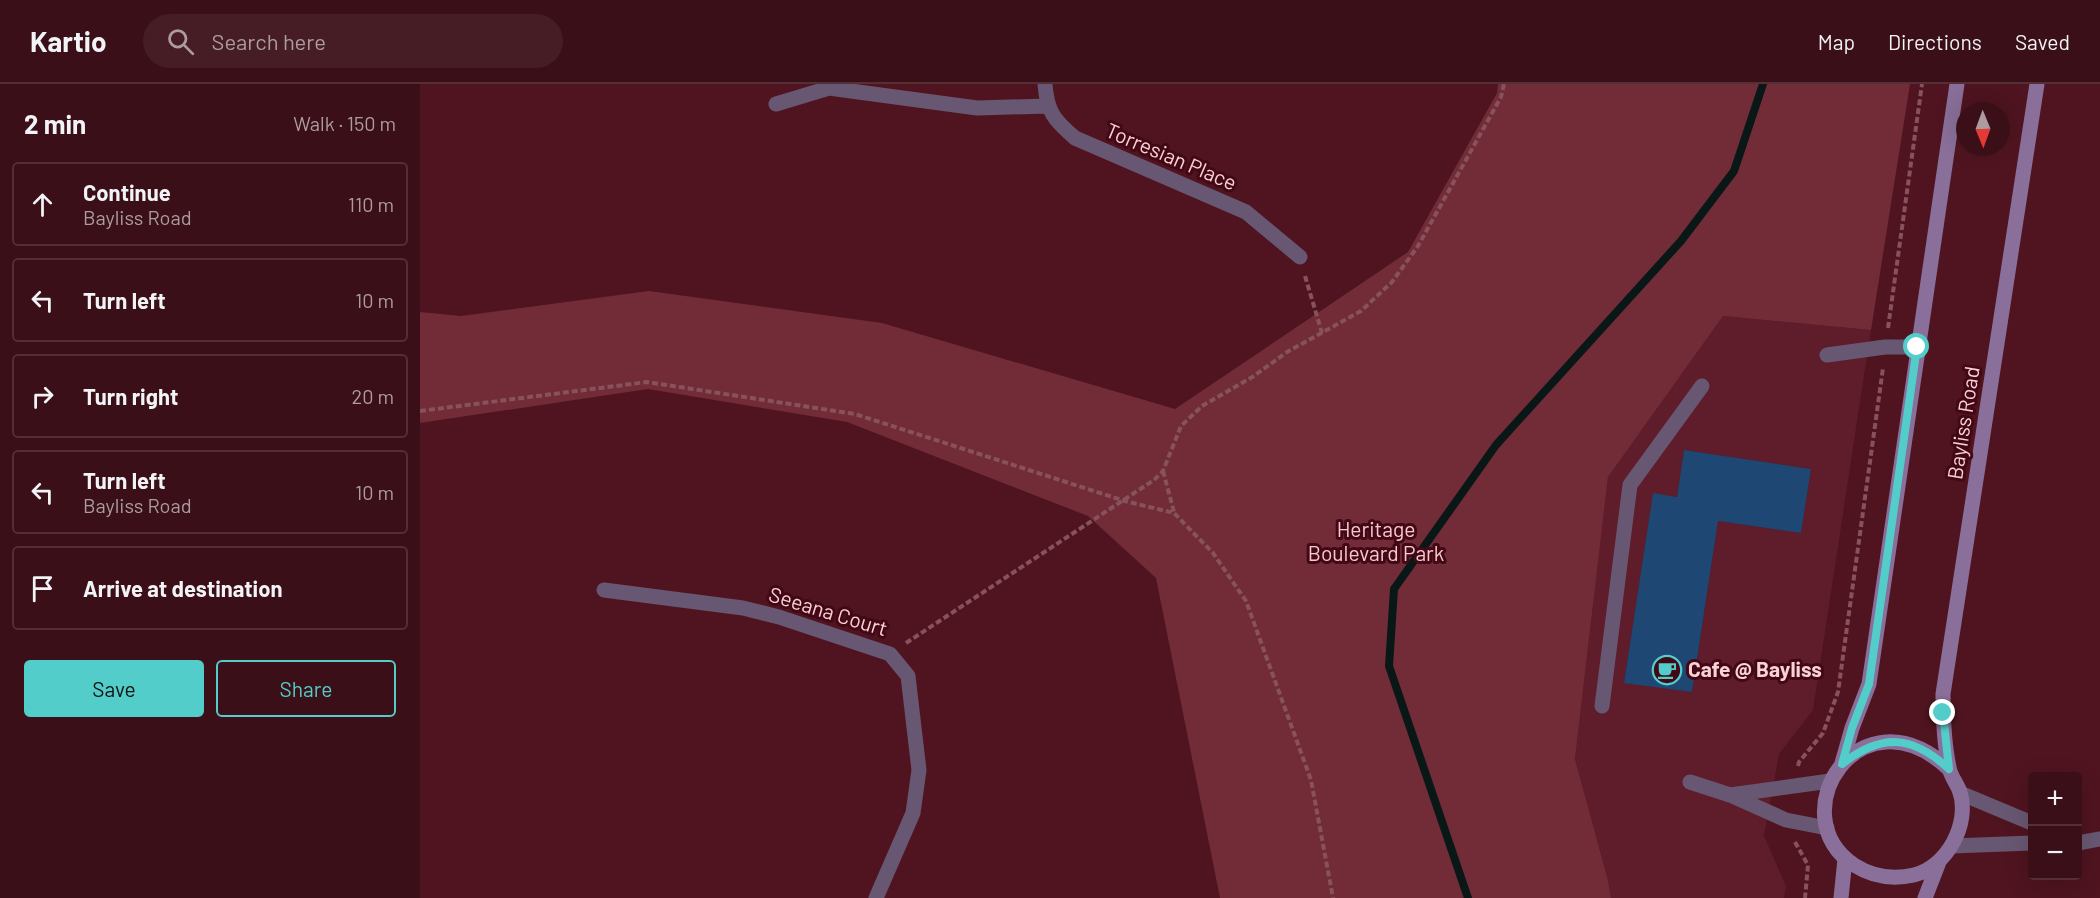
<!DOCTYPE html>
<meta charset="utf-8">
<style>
:root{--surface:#3b0f17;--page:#461d24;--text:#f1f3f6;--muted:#ac9ca1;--line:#542f36;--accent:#53cdca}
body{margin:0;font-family:Barlow,sans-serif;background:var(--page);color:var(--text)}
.controls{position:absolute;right:18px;bottom:18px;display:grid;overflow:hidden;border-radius:6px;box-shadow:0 6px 24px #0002}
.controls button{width:54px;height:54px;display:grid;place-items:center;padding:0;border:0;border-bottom:2px solid var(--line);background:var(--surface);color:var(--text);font:30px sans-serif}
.compass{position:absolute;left:1536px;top:18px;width:54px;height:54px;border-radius:50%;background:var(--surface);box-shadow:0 6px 24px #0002;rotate:179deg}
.stop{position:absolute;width:18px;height:18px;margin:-14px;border:4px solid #53cdca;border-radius:50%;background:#fff}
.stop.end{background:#53cdca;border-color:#fff;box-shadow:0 2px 6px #0008}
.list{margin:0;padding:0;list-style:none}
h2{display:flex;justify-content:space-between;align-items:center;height:78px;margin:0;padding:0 24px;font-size:26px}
h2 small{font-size:20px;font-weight:400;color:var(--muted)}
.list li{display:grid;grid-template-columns:39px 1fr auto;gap:18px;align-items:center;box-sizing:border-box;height:84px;margin:0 12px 12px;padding:0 12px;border:2px solid var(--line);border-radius:6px}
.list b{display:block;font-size:22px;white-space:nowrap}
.list p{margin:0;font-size:20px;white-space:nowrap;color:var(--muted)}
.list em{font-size:20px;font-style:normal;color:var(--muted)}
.actions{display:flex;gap:12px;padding:18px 24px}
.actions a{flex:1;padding:14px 0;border:2px solid var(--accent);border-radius:6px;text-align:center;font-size:21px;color:var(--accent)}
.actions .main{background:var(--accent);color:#111}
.icon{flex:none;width:33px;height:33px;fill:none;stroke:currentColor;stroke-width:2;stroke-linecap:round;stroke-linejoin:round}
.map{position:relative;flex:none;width:1680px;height:814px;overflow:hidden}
header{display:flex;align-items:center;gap:36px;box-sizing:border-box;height:84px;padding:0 30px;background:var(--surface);border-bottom:2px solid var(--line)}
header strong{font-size:28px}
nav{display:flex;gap:33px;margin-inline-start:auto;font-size:21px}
.search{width:420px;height:54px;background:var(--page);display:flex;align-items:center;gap:15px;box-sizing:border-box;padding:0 21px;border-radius:33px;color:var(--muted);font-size:22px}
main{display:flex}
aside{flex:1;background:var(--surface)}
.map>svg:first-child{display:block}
.built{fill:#5f1c2a;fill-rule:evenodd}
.green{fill:#712c37}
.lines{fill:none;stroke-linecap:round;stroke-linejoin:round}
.stream{stroke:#091817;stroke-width:8}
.building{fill:#1f4773}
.path{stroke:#87525b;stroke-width:4;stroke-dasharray:6 3;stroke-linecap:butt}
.lane{stroke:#685772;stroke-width:15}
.street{stroke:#685772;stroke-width:15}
.secondary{stroke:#896f99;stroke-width:15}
.route{stroke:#53cdca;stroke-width:8}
.labels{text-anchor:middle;stroke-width:6;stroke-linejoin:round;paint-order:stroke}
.street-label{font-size:21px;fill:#fad2d5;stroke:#430816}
.park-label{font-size:21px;fill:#f7c8cc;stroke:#430816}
.poi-label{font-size:21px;font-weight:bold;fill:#fad2d5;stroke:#430816;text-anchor:start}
</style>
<header>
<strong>Kartio</strong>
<div class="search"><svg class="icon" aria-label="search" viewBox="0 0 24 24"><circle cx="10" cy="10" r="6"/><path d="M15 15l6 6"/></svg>Search here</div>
<nav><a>Map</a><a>Directions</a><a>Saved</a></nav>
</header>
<main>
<aside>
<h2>2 min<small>Walk · 150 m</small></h2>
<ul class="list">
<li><svg class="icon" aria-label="ahead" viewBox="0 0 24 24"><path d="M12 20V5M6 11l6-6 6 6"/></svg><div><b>Continue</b><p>Bayliss Road</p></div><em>110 m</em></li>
<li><svg class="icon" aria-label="left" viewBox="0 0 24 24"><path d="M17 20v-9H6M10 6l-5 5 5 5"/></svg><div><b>Turn left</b></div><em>10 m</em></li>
<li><svg class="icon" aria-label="right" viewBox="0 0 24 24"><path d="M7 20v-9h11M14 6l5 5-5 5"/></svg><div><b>Turn right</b></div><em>20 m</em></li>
<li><svg class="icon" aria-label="left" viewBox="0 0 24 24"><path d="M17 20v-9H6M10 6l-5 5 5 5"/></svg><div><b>Turn left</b><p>Bayliss Road</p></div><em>10 m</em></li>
<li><svg class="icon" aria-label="arrive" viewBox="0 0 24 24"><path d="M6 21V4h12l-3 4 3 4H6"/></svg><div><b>Arrive at destination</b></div></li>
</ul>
<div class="actions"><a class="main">Save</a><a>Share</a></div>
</aside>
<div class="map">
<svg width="1680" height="814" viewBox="0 0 1680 814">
<rect width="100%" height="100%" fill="#4f141f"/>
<path class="built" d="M 1303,232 L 1451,246 L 1393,626 L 1359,670 L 1344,752 L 1366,802 L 1364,814 L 1191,814 L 1188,796 L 1155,675 L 1188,393 ZM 1264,366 L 1391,385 L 1381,449 L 1298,437 L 1272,608 L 1204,598 L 1233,410 L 1257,413 Z"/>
<path class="green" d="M 1078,0 L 1490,0 L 1451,246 L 1303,232 L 1188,393 L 1155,675 L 1188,796 L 1191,814 L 800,814 L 736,494 L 668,432 L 427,338 L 228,305 L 0,339 L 0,228 L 41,232 L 229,207 L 462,239 L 755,325 L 988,168 L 1077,9 Z"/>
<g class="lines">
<path class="stream" d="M 1048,814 L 969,582 L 974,505 L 1076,361 L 1261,157 L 1314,87 L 1343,0"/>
</g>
<path class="building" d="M 1264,366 L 1391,385 L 1381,449 L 1298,437 L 1272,608 L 1204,599 L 1233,409 L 1257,413 Z"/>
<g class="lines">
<path class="path" d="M 885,192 L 902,249
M 1468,244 L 1502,0
M 0,327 L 227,298 L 435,330 L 705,417 L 754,429 L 793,469 L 826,517 L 891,696 L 913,814
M 743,387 L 754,428
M 486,559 L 734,396 L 743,387 L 761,342 L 782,322 L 834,292 L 867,268 L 941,227 L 972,198 L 998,162 L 1081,13 L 1084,0
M 1378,682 L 1379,678 L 1403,649 L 1418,608 L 1463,284
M 1375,758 L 1388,781 L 1385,814"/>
<path class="lane" d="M 1407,271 L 1465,263 L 1497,263
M 1182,622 L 1210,401 L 1282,302
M 1270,698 L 1310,711 L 1366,736 L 1407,744
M 1310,711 L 1410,697"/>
<path class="street" d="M 625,0 C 627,28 634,36 655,54 L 826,128 L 880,173
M 356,20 L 409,4 L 557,24 L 627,22
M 184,506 L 323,524 L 359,533 L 470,570 L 488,592 L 499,686 L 493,729 L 456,814
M 1540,709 L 1612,739
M 1658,759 L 1680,755
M 1532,762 L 1612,759"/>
<path class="secondary" d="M 1422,679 L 1432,644 L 1449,600 L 1537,0
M 1529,685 C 1440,602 1359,731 1434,781 C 1453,793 1472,796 1494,791 C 1527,783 1550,740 1540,708 C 1537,699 1530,692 1529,683 C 1524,659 1523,634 1523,610 L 1617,0
M 1421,814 L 1425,775
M 1505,814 L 1519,778"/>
</g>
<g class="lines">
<path class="route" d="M 1497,263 L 1449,600 L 1432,644 L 1422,680 C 1462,649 1492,651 1529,685 L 1523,629"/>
</g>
<defs>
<g id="cafe-ring" transform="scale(1.5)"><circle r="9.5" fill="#430816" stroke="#53cdca" stroke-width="1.5"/><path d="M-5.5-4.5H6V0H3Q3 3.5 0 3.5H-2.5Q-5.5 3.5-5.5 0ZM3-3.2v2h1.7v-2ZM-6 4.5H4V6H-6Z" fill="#53cdca"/></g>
</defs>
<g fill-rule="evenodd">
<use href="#cafe-ring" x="1247" y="586"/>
</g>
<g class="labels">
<g class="street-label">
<text transform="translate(751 73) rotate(23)" y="7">Torresian Place</text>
<text transform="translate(1544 339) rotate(-81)" y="7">Bayliss Road</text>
<text transform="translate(408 528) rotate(17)" y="7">Seeana Court</text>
</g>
<g class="park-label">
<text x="956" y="453">Heritage<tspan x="956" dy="24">Boulevard Park</tspan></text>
</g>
<g class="poi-label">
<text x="1268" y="593">Cafe @ Bayliss</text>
</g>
</g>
</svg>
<div class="controls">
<button>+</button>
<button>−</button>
</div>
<svg class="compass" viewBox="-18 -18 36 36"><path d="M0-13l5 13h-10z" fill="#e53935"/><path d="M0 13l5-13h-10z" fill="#ac9ca1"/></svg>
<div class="stop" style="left:1497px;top:263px"></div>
<div class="stop end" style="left:1523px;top:629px"></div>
</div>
</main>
